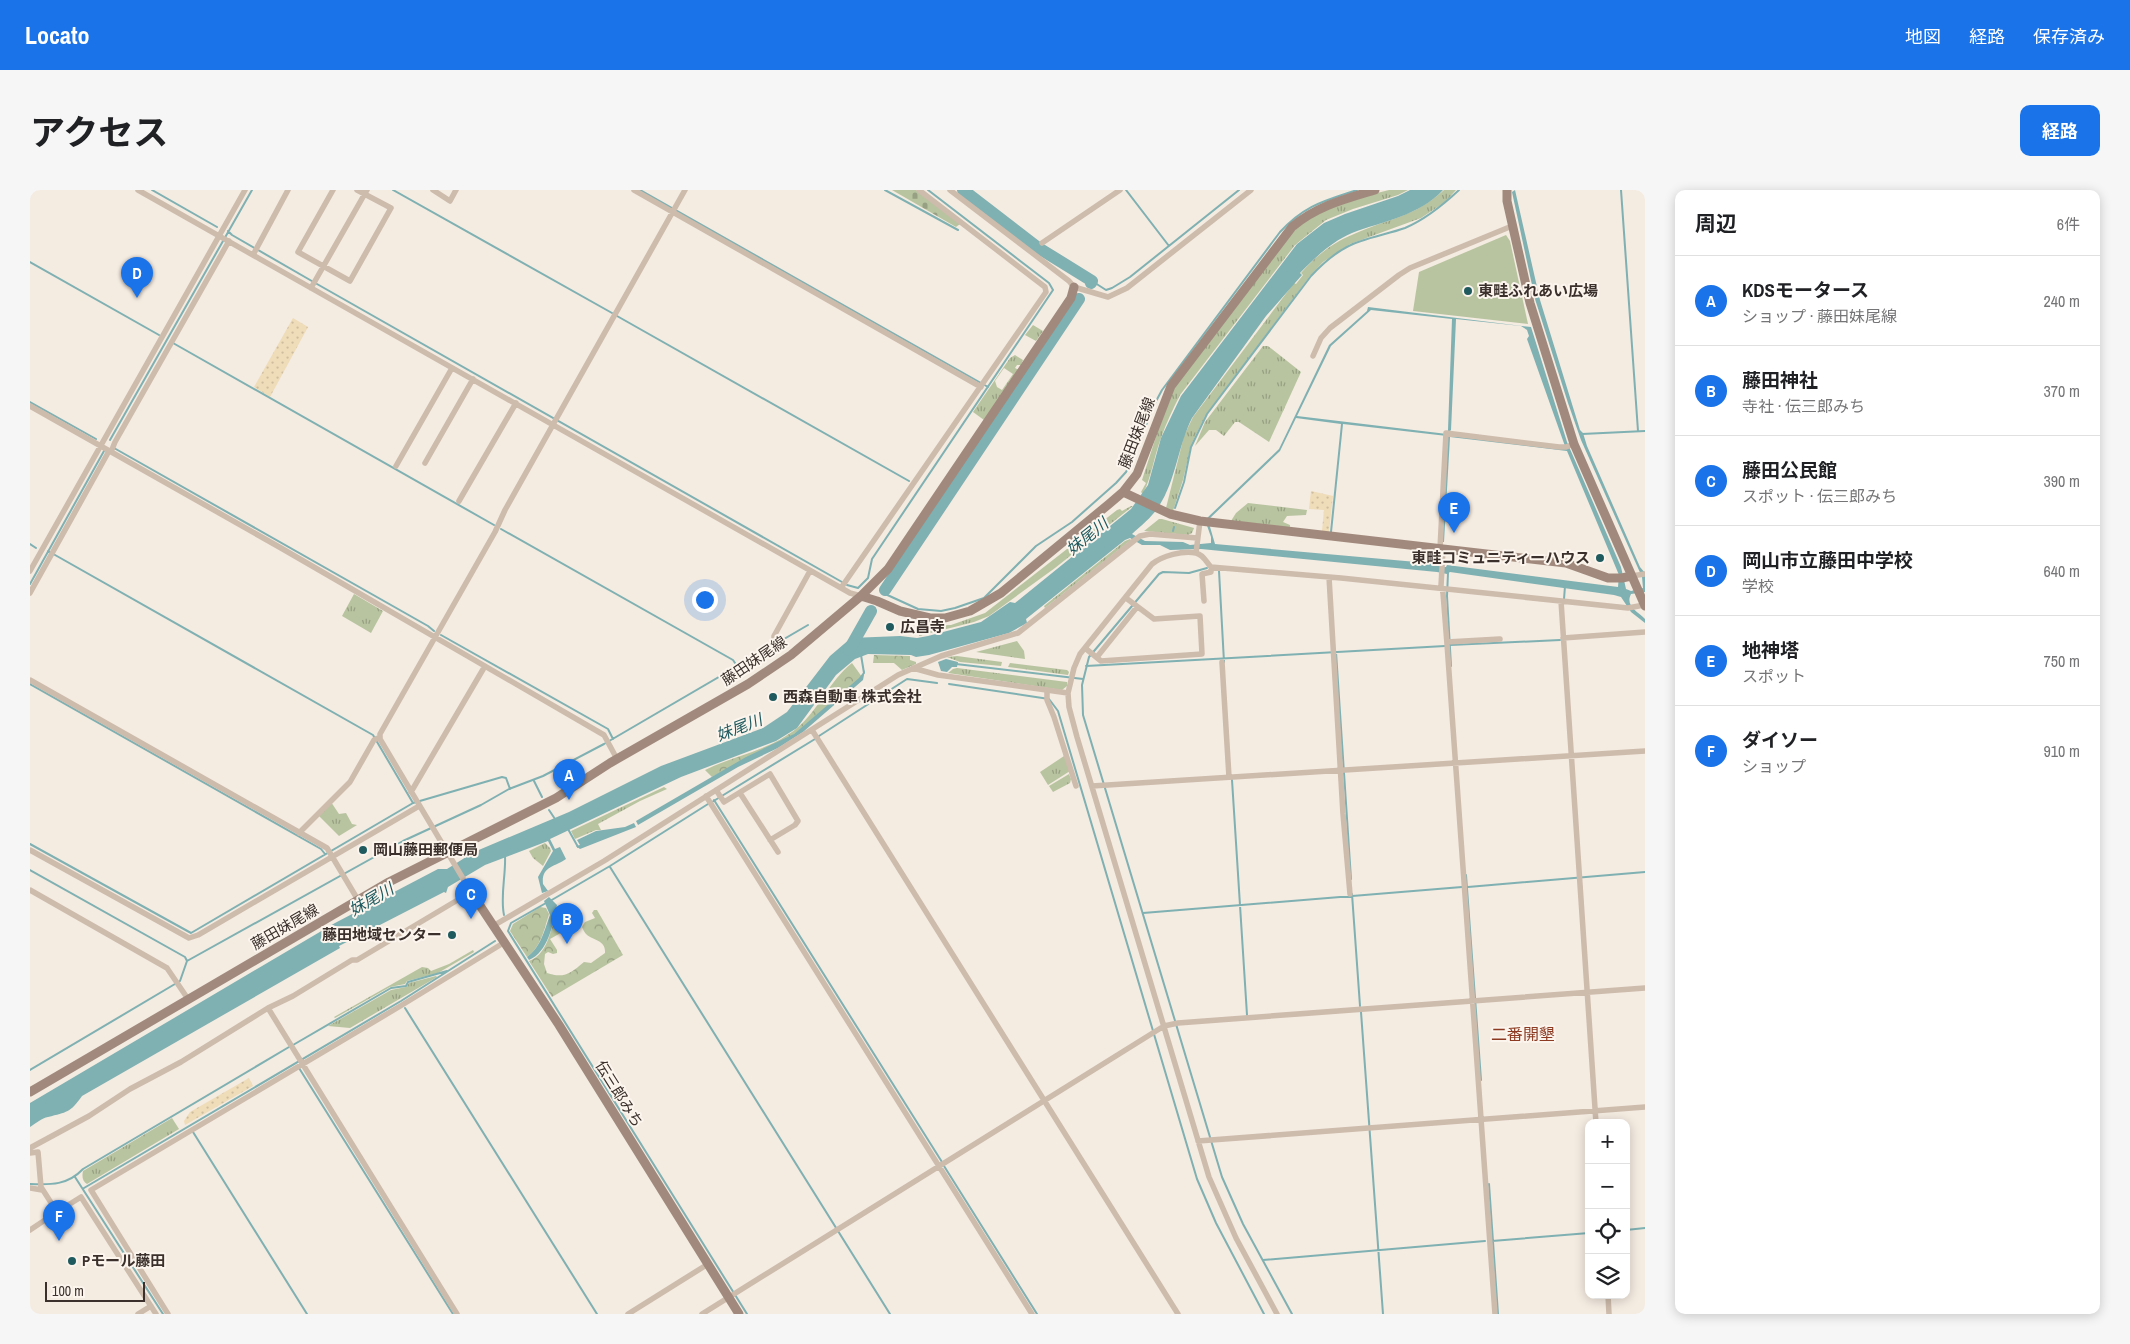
<!DOCTYPE html>
<html lang="ja">
<meta charset="utf-8">
<style>
:root{--surface:#fff;--page:#f6f6f6;--text:#202124;--muted:#757577;--line:#e0e0e0;--accent:#1a73e8}
body{margin:0;font-family:"Archivo Narrow","Noto Sans JP",sans-serif;background:var(--page);color:var(--text)}
.controls{position:absolute;right:15px;bottom:15px;display:grid;overflow:hidden;border-radius:10px;box-shadow:0 2px 12px #0003}
.controls button{width:45px;height:45px;display:grid;place-items:center;padding:0;border:0;border-bottom:1px solid var(--line);background:var(--surface);color:var(--text);font:25px sans-serif}
.scale{position:absolute;left:15px;bottom:12px;width:100px;box-sizing:border-box;padding-left:5px;border:2px solid #3b302b;border-top:0;font-size:14px;line-height:18px;white-space:nowrap;color:#3b302b;-webkit-text-stroke:4px #fbf5ee;paint-order:stroke}
.you{position:absolute;left:674px;top:409px;width:18px;height:18px;margin:-12px;border:4px solid #fff;border-radius:50%;background:#1a73e8;box-shadow:0 0 0 8px #1a73e833}
.badge{display:grid;place-items:center;width:32px;height:32px;border-radius:50%;background:var(--accent);color:#fff;font-size:16px;font-weight:700}
.pin{position:absolute;translate:-50% -41px;filter:drop-shadow(0 1px 2px #0008)}
.pin::after{content:'';position:absolute;top:26px;width:18px;height:15px;background:inherit;clip-path:polygon(0 0,100% 0,50% 100%)}
.list{margin:0;padding:0;list-style:none}
h2{display:flex;justify-content:space-between;align-items:center;height:65px;margin:0;padding:0 20px;font-size:21px}
h2 small{font-size:16px;font-weight:400;color:var(--muted)}
.list li{display:grid;grid-template-columns:32px 1fr auto;gap:15px;align-items:center;box-sizing:border-box;height:90px;padding:0 20px;border-top:1px solid var(--line)}
.list b{display:block;font-size:19px;white-space:nowrap}
.list p{margin:0;font-size:16px;white-space:nowrap;color:var(--muted)}
.list em{font-size:16px;font-style:normal;color:var(--muted)}
.icon{flex:none;width:28px;height:28px;fill:none;stroke:currentColor;stroke-width:2;stroke-linecap:round;stroke-linejoin:round}
.map{position:relative;flex:none;width:1615px;height:1124px;overflow:hidden;border-radius:10px}
header{display:flex;align-items:center;gap:30px;box-sizing:border-box;height:70px;padding:0 25px;background:var(--accent);color:#fff}
header strong{font-size:24px}
nav{display:flex;gap:28px;margin-inline-start:auto;font-size:18px}
.intro{display:flex;align-items:center;justify-content:space-between;box-sizing:border-box;height:120px;padding:0 30px}
h1{margin:0;font-size:35px}
.button{padding:12px 22px;border-radius:10px;background:var(--accent);color:#fff;font-size:18px;font-weight:700}
main{display:flex;gap:30px;padding:0 30px}
aside{flex:1;background:var(--surface);border-radius:10px;box-shadow:0 2px 12px #0003}
.map>svg:first-child{display:block}
.grass{fill:url(#grass-tufts);fill-rule:evenodd}
.forest{fill:url(#forest-crowns)}
.sand{fill:url(#sand-dots)}
.cemetery{fill:url(#cemetery-stones)}
.pitch{fill:#b8c4a0}
.water{fill:#7fb0b2;fill-rule:evenodd}
.lines{fill:none;stroke-linecap:round;stroke-linejoin:round}
.stream{stroke:#7fb0b2;stroke-width:2}
.river{stroke:#7fb0b2;stroke-width:12}
.street{stroke:#cdbbac;stroke-width:5.5}
.secondary{stroke:#a18a7d;stroke-width:9}
.poi-dot{fill:#1f5a5e;stroke:#fbf5ee;stroke-width:2}
.labels{text-anchor:middle;stroke-width:4;stroke-linejoin:round;paint-order:stroke}
.poi-label{font-size:15px;font-weight:bold;fill:#3b302b;stroke:#fbf5ee;text-anchor:start}
.street-label{font-size:15px;fill:#3b302b;stroke:#fbf5ee}
.water-label{font-size:16px;font-style:italic;fill:#1f5a5e;stroke:#fbf5ee}
.neighbourhood-label{font-size:16px;fill:#8c3b22;stroke:#fbf5ee}
</style>
<header>
<strong>Locato</strong>
<nav><a>地図</a><a>経路</a><a>保存済み</a></nav>
</header>
<div class="intro"><h1>アクセス</h1><a class="button">経路</a></div>
<main>
<div class="map">
<svg width="1615" height="1124" viewBox="0 0 1615 1124">
<defs>
<pattern id="grass-tufts" width="24" height="20" patternUnits="userSpaceOnUse" patternTransform="scale(1.25)"><rect width="24" height="20" fill="#b8c4a0"/><path d="M3 7l-1-3M5 7V3M7 7l1-3M15 17l-1-3M17 17v-4M19 17l1-3" fill="none" stroke="#97a083"/></pattern>
<pattern id="forest-crowns" width="20" height="18" patternUnits="userSpaceOnUse" patternTransform="scale(1.25)"><rect width="20" height="18" fill="#b8c4a0"/><path d="M2 6a3 3 0 1 1 6 0M12 15a3 3 0 1 1 6 0" fill="none" stroke="#97a083"/></pattern>
<pattern id="sand-dots" width="8" height="8" patternUnits="userSpaceOnUse" patternTransform="scale(1.25)"><rect width="8" height="8" fill="#efdcb8"/><path d="M2 2h.1M6 6h.1" fill="none" stroke="#cebd9e" stroke-width="1.8" stroke-linecap="round"/></pattern>
<pattern id="cemetery-stones" width="16" height="16" patternUnits="userSpaceOnUse" patternTransform="scale(1.25)"><rect width="16" height="16" fill="#b8c4a0"/><path d="M2 7V4a2 2 0 0 1 4 0v3zM10 15v-3a2 2 0 0 1 4 0v3z" fill="#97a083"/></pattern>
</defs>
<rect width="100%" height="100%" fill="#f4ebe1"/>
<path class="grass" d="M 1359,0 L 1378,0 L 1368,5 L 1323,19 L 1296,30 L 1265,55 L 1150,205 C 1143,219 1136,233 1131,248 C 1124,267 1122,285 1113,304 L 1111,302 L 1116,293 L 1112,290 L 1132,228 L 1140,210 L 1141,200 L 1262,43 L 1276,30 L 1289,22 L 1339,5 Z
M 1414,0 L 1426,0 L 1415,12 L 1391,28 L 1320,54 L 1293,72 L 1280,86 L 1175,226 L 1161,255 L 1153,290 L 1143,321 L 1136,318 L 1154,246 L 1163,227 L 1264,93 L 1266,94 L 1273,85 L 1271,83 C 1286,66 1302,53 1324,44 C 1359,28 1383,28 1414,0 Z
M 1003,135 L 1013,141 L 1006,151 L 995,145 Z
M 1233,156 L 1238,156 L 1271,182 L 1239,252 L 1209,232 L 1205,232 L 1194,246 L 1186,240 L 1179,240 L 1165,256 L 1175,232 Z
M 985,165 L 993,170 L 991,175 L 987,175 L 985,178 L 989,180 L 954,230 L 943,222 L 980,168 ZM 974,178 L 983,184 L 972,200 L 967,197 L 965,191 Z
M 1218,313 L 1277,320 L 1276,325 L 1257,326 L 1253,332 L 1260,335 L 1260,338 L 1201,331 L 1206,323 Z
M 1101,316 L 1103,316 L 1025,378 L 959,426 L 944,432 L 889,446 L 890,436 L 921,435 L 955,423 L 1087,320 L 1090,319 L 1092,321 Z
M 1129,329 L 1132,329 L 1164,338 L 1162,343 L 1158,345 L 1114,341 Z
M 1100,349 L 1101,350 L 1015,418 L 1014,416 L 1095,351 Z
M 324,404 L 353,421 L 341,443 L 312,426 Z
M 987,451 L 994,461 L 995,469 L 946,462 Z
M 927,466 L 972,472 L 971,476 L 930,472 L 917,467 Z
M 980,473 L 1037,480 L 1039,482 L 1038,485 L 978,477 Z
M 927,478 L 1037,492 L 1037,496 L 1032,500 L 918,483 L 923,479 Z
M 1034,566 L 1040,581 L 1018,595 L 1010,582 Z
M 1039,584 L 1041,589 L 1040,593 L 1023,602 L 1019,596 Z
M 634,597 L 637,599 L 610,611 L 568,634 L 571,640 L 566,640 L 545,649 L 541,641 Z
M 301,612 L 309,624 L 316,623 L 322,634 L 327,635 L 309,646 L 289,626 Z
M 515,653 L 520,658 L 521,661 L 513,676 L 503,668 L 499,661 Z
M 443,760 L 444,762 L 408,783 L 377,791 L 375,794 L 360,797 L 305,828 L 304,827 L 392,777 L 398,778 L 401,781 L 419,774 Z
M 406,786 L 407,787 L 320,838 L 298,836 L 361,800 L 376,797 L 379,793 Z
M 142,928 L 149,939 L 57,994 C 52,991 52,986 53,981 Z"/>
<path class="forest" d="M 844,465 L 880,466 L 880,470 L 886,472 L 886,474 L 872,480 L 864,473 L 843,473 Z
M 822,473 L 832,487 L 762,546 L 682,587 L 675,580 C 705,565 741,560 767,538 C 789,520 799,491 822,473 Z
M 510,717 L 516,718 L 519,724 C 514,740 511,757 497,767 L 480,741 L 483,734 Z
M 529,719 C 537,723 536,729 535,737 L 542,737 L 545,743 L 540,745 L 536,740 L 520,749 L 527,760 L 527,763 L 523,764 L 518,762 L 515,764 L 514,774 L 517,783 C 534,789 541,783 554,772 L 561,773 L 575,763 C 576,750 564,751 556,744 C 554,742 553,739 552,737 L 555,732 L 565,728 L 562,723 L 564,720 L 567,720 L 593,765 L 522,807 L 499,771 C 521,762 519,737 529,719 Z"/>
<path class="sand" d="M 263,128 L 278,137 L 240,207 L 224,197 Z
M 1281,301 L 1303,306 L 1299,342 L 1292,341 L 1294,320 L 1279,319 Z
M 219,888 L 223,896 L 155,935 L 154,931 L 160,922 Z"/>
<path class="cemetery" d="M 862,0 L 886,0 L 930,34 L 926,37 Z"/>
<path class="pitch" d="M 1476,45 L 1480,51 L 1498,134 L 1383,121 L 1389,82 Z"/>
<path class="water" d="M 1380,0 L 1413,0 C 1389,26 1353,31 1322,43 C 1301,52 1286,67 1270,83 L 1272,85 L 1236,126 L 1162,228 C 1148,256 1146,290 1129,316 C 1122,327 1112,335 1102,344 L 1115,351 L 1153,352 L 1160,355 L 1181,353 L 1181,347 L 1175,330 L 1249,259 L 1299,155 L 1337,121 L 1338,117 L 1501,137 L 1537,252 L 1591,377 L 1596,399 L 1601,401 L 1613,398 L 1612,387 L 1551,250 L 1538,213 L 1505,109 L 1482,2 L 1485,0 L 1510,110 L 1550,240 L 1553,243 L 1557,256 L 1610,377 L 1615,383 L 1615,402 L 1601,404 C 1595,416 1607,421 1615,429 L 1615,433 L 1601,422 L 1591,407 L 1584,405 L 1420,382 L 1417,384 L 1407,382 L 1171,359 L 1140,360 L 1130,355 L 1112,355 L 1100,348 L 1095,350 L 996,429 L 997,433 L 979,443 L 899,465 L 886,467 L 881,465 L 838,464 L 825,469 L 806,485 L 767,538 L 746,551 L 651,587 L 520,649 L 525,659 L 530,657 L 536,669 C 525,677 511,676 513,694 L 518,701 L 512,703 L 508,687 L 523,661 L 518,651 L 455,675 L 418,697 L 416,703 L 414,702 L 309,756 L 310,758 L 52,906 C 40,923 37,922 18,927 C 12,928 5,934 0,937 L 0,913 L 305,733 L 408,679 L 417,679 L 444,662 L 539,622 L 631,576 L 733,538 L 757,522 L 800,466 L 821,448 L 870,446 L 887,448 L 898,446 L 951,432 L 980,412 L 985,413 L 1101,319 L 1118,295 L 1131,248 L 1151,206 L 1267,54 L 1294,33 L 1315,24 L 1368,6 ZM 1341,120 L 1422,129 L 1418,240 L 1417,244 L 1267,226 L 1301,156 ZM 1426,129 L 1491,136 L 1497,140 L 1499,146 L 1497,149 L 1536,259 L 1419,242 L 1421,240 ZM 1266,228 L 1311,234 L 1300,342 L 1302,342 L 1313,234 L 1417,246 L 1412,352 L 1414,352 L 1420,247 L 1537,261 L 1589,385 L 1588,397 L 1417,375 L 1416,377 L 1411,377 L 1409,374 L 1185,354 L 1178,330 L 1250,261 Z
M 916,469 L 928,472 L 927,477 L 922,477 L 917,482 L 911,481 L 908,472 Z
M 835,480 L 833,490 L 773,542 L 748,558 L 708,577 L 608,635 L 606,631 L 716,567 L 764,544 L 829,488 Z
M 604,633 L 606,637 L 550,659 L 546,656 L 550,655 L 547,650 L 566,641 L 595,637 Z
M 519,707 L 527,715 C 523,735 518,762 499,770 L 497,767 C 511,757 514,741 520,725 L 514,711 Z"/>
<g class="lines">
<path class="stream" d="M 122,0 L 187,37
M 363,0 L 582,123
M 610,0 L 958,197
M 855,0 L 928,40
M 1096,0 L 1139,56
M 1591,0 L 1608,241
M 198,41 L 202,45 L 287,94 L 812,392
M 0,72 L 129,145
M 1062,91 L 1076,100 L 1082,98 L 1100,87 L 1209,0
M 587,126 L 879,291
M 143,153 L 464,335
M 0,212 L 66,249
M 1552,244 L 1615,241
M 80,250 L 222,0
M 84,258 L 398,436 L 404,441
M 1145,318 L 1154,292 L 1161,257 L 1177,224 L 1281,86 C 1295,71 1311,57 1331,51 C 1345,46 1361,43 1375,38 C 1396,29 1413,15 1429,0
M 471,339 L 703,470 L 707,476
M 1143,341 L 1144,337
M 0,354 L 6,358
M 18,361 L 343,545 L 383,613
M 1177,378 L 1159,383 L 1133,382 L 1129,384 L 1059,467 L 1052,495 L 1053,525 L 1192,987 L 1213,1034 L 1262,1124
M 1189,381 L 1194,472
M 1418,383 L 1417,406 L 1421,476
M 0,394 L 74,261
M 817,395 L 828,398 L 838,388 L 842,369 L 1023,100 L 1019,93 L 898,0
M 853,403 L 888,419 L 911,421 L 925,418 L 954,408 L 1006,356 L 1042,332 L 1086,293 L 1096,282 L 1103,268 L 1124,215 L 1132,200 L 1250,42 C 1275,15 1294,11 1327,0
M 1534,409 L 1535,396
M 411,445 L 578,539 L 583,549
M 1420,455 L 1530,450
M 1306,462 L 1321,689
M 831,465 L 834,483
M 926,474 L 1053,489
M 1056,476 L 1415,456
M 0,494 L 291,659 L 295,664
M 919,494 L 1019,509 L 1028,521 L 1167,989 L 1186,1033 L 1234,1124
M 789,546 L 877,489 L 907,493
M 1202,590 L 1217,825
M 504,591 L 512,607
M 684,610 L 912,972
M 682,612 L 785,549
M 519,620 L 525,629
M 538,639 L 548,657
M 0,654 L 161,743 L 383,613 L 472,587 L 476,588 L 480,599
M 580,677 L 860,1124
M 0,680 L 155,767 L 157,771
M 1436,685 L 1451,890
M 1438,697 L 1615,682
M 1322,704 L 1330,816
M 520,711 L 580,676 L 678,614
M 516,713 L 481,733 L 478,741 L 717,1124
M 1113,723 L 1432,697
M 474,725 C 470,706 476,685 475,666
M 375,818 L 567,1124
M 1331,822 L 1353,1124
M 263,855 L 361,798 L 376,796 L 378,792 L 417,781
M 269,878 L 423,1124
M 0,880 L 150,791 L 157,771 L 373,651 L 451,615 L 479,599 L 513,586 L 574,554 L 778,435
M 163,942 L 277,1124
M 914,976 L 1007,1124
M 45,987 L 133,1124
M 0,994 C 21,995 38,995 53,979 L 259,857
M 1459,994 L 1468,1124
M 54,998 L 371,811 L 465,751
M 1596,1040 L 1615,1038
M 1462,1051 L 1559,1043
M 1233,1070 L 1455,1051"/>
<path class="river" d="M 933,0 L 1007,57 L 1062,91 L 1061,93
M 855,400 L 1049,109
M 819,460 L 841,421"/>
<path class="street" d="M 108,0 L 820,403 L 831,406
M 303,0 L 268,62 L 320,91 L 361,18 L 327,0
M 403,0 L 420,11 L 426,0
M 604,0 L 951,197
M 920,0 L 1039,91 L 1044,97 L 1078,107 L 1097,98 L 1221,0
M 1012,53 L 1090,0
M 223,65 L 258,0
M 281,98 L 337,0
M 1283,166 L 1291,148 L 1300,138 L 1369,85 L 1380,78 L 1482,36
M 0,216 L 251,358 L 574,545 L 587,569
M 81,262 L 85,252 L 199,51
M 395,273 L 443,189
M 366,276 L 422,178
M 429,311 L 486,213
M 1410,359 L 1416,243 L 1529,257 L 1536,257 L 1544,254
M 1413,359 L 1411,396 L 1413,403 L 1417,454 L 1465,1124
M 1166,363 L 1170,331
M 0,381 L 215,0
M 1601,386 L 1615,384
M 1299,387 L 1313,624 L 1320,704
M 811,398 L 1016,102 L 1015,97 L 889,0
M 0,403 L 79,261
M 1174,411 L 1172,384 L 1181,382 L 1181,377
M 1531,411 L 1566,933
M 1533,448 L 1615,442
M 744,449 L 744,446 L 780,381
M 1417,452 L 1470,449
M 1055,458 L 1071,471 L 1172,464 L 1170,426 L 1124,429 L 1096,408
M 1067,467 L 1107,417
M 1192,472 L 1199,587
M 883,478 L 908,485 L 1038,503 L 1044,478 L 1050,464 L 1122,374 C 1132,366 1153,360 1166,363 C 1174,365 1176,372 1181,377 L 1311,388 L 1598,418 L 1614,415
M 0,490 L 297,658 L 328,710
M 1017,500 L 1017,510 L 1024,527 L 1046,596
M 1038,503 L 1039,517 L 1047,547 L 1179,987 L 1206,1048 L 1247,1124
M 782,540 L 1148,1124
M 1062,596 L 1615,561
M 686,600 L 694,612 L 740,584 L 768,631 L 765,635 L 740,650
M 381,602 L 455,476
M 710,603 L 748,662
M 676,606 L 1002,1124
M 269,643 L 320,592 L 344,550 L 350,547
M 0,660 L 159,748 L 168,745 L 389,616
M 0,700 L 137,778 L 158,809
M 463,736 L 574,671 L 868,485 L 911,466 L 988,443 L 1110,346 L 1120,344 L 1167,348
M 238,818 L 427,1124
M 1168,951 L 1615,917
M 0,958 L 59,926 L 100,899 L 151,872 L 238,818 L 263,806 L 322,770 L 327,770 L 441,702 L 350,549 L 350,544 L 465,342 L 475,320 L 655,0
M 0,963 L 8,962 L 11,997 L 27,1022 L 51,1007 L 126,1124
M 0,998 L 12,1000
M 0,1040 L 27,1022
M 1578,1105 L 1579,1124
M 108,1124 L 121,1116
M 138,1124 L 61,1000 L 372,815 L 475,752
M 598,1124 L 678,1074
M 672,1124 L 1134,836 L 1148,833 L 1615,798"/>
<path class="secondary" d="M 1477,0 L 1477,11 L 1500,113 L 1544,254 L 1615,416
M 1093,302 L 1140,324 L 1170,331 L 1536,373 L 1578,388 L 1592,388 L 1601,386
M 831,406 L 847,411 L 870,421 L 900,428 L 915,428 L 940,421 L 971,403 L 1079,314 L 1093,302 L 1107,284 L 1141,196 L 1262,37 C 1287,16 1315,9 1345,0
M 441,702 L 529,835 L 709,1124
M 0,902 L 359,692 L 526,608 L 580,573 L 718,494 L 761,465 L 831,406 L 858,379 L 1041,108 L 1044,97"/>
</g>
<g class="poi-dot">
<circle cx="1438" cy="101" r="5"/>
<circle cx="1570" cy="368" r="5"/>
<circle cx="860" cy="437" r="5"/>
<circle cx="743" cy="507" r="5"/>
<circle cx="333" cy="660" r="5"/>
<circle cx="422" cy="745" r="5"/>
<circle cx="42" cy="1071" r="5"/>
</g>
<g class="labels">
<g class="poi-label">
<text x="1448" y="106">東畦ふれあい広場</text>
<text x="1560" y="373" text-anchor="end">東畦コミュニティーハウス</text>
<text x="870" y="442">広昌寺</text>
<text x="753" y="512">西森自動車 株式会社</text>
<text x="343" y="665">岡山藤田郵便局</text>
<text x="412" y="750" text-anchor="end">藤田地域センター</text>
<text x="52" y="1076">Pモール藤田</text>
</g>
<g class="street-label">
<text transform="translate(1107 243) rotate(-69)" y="5">藤田妹尾線</text>
<text transform="translate(724 471) rotate(-34)" y="5">藤田妹尾線</text>
<text transform="translate(255 737) rotate(-30)" y="5">藤田妹尾線</text>
<text transform="translate(589 904) rotate(58)" y="5">伝三郎みち</text>
</g>
<g class="water-label">
<text transform="translate(1057 346) rotate(-39)" y="6">妹尾川</text>
<text transform="translate(709 537) rotate(-21)" y="6">妹尾川</text>
<text transform="translate(341 709) rotate(-30)" y="6">妹尾川</text>
</g>
<g class="neighbourhood-label">
<text x="1493" y="850">二番開墾</text>
</g>
</g>
</svg>
<div class="controls">
<button>+</button>
<button>−</button>
<button><svg class="icon" aria-label="locate" viewBox="0 0 24 24"><circle cx="12" cy="12" r="6"/><path d="M12 2v4M12 18v4M2 12h4M18 12h4"/></svg></button>
<button><svg class="icon" aria-label="layers" viewBox="0 0 24 24"><path d="M12 4l9 5-9 5-9-5zM3 14l9 5 9-5"/></svg></button>
</div>
<div class="scale">100 m</div>
<div class="you"></div>
<div class="pin badge" style="left:539px;top:610px">A</div>
<div class="pin badge" style="left:537px;top:754px">B</div>
<div class="pin badge" style="left:441px;top:729px">C</div>
<div class="pin badge" style="left:107px;top:108px">D</div>
<div class="pin badge" style="left:1424px;top:343px">E</div>
<div class="pin badge" style="left:29px;top:1051px">F</div>
</div>
<aside>
<h2>周辺<small>6件</small></h2>
<ul class="list">
<li><span class="badge">A</span><div><b>KDSモータース</b><p>ショップ · 藤田妹尾線</p></div><em>240 m</em></li>
<li><span class="badge">B</span><div><b>藤田神社</b><p>寺社 · 伝三郎みち</p></div><em>370 m</em></li>
<li><span class="badge">C</span><div><b>藤田公民館</b><p>スポット · 伝三郎みち</p></div><em>390 m</em></li>
<li><span class="badge">D</span><div><b>岡山市立藤田中学校</b><p>学校</p></div><em>640 m</em></li>
<li><span class="badge">E</span><div><b>地神塔</b><p>スポット</p></div><em>750 m</em></li>
<li><span class="badge">F</span><div><b>ダイソー</b><p>ショップ</p></div><em>910 m</em></li>
</ul>
</aside>
</main>
